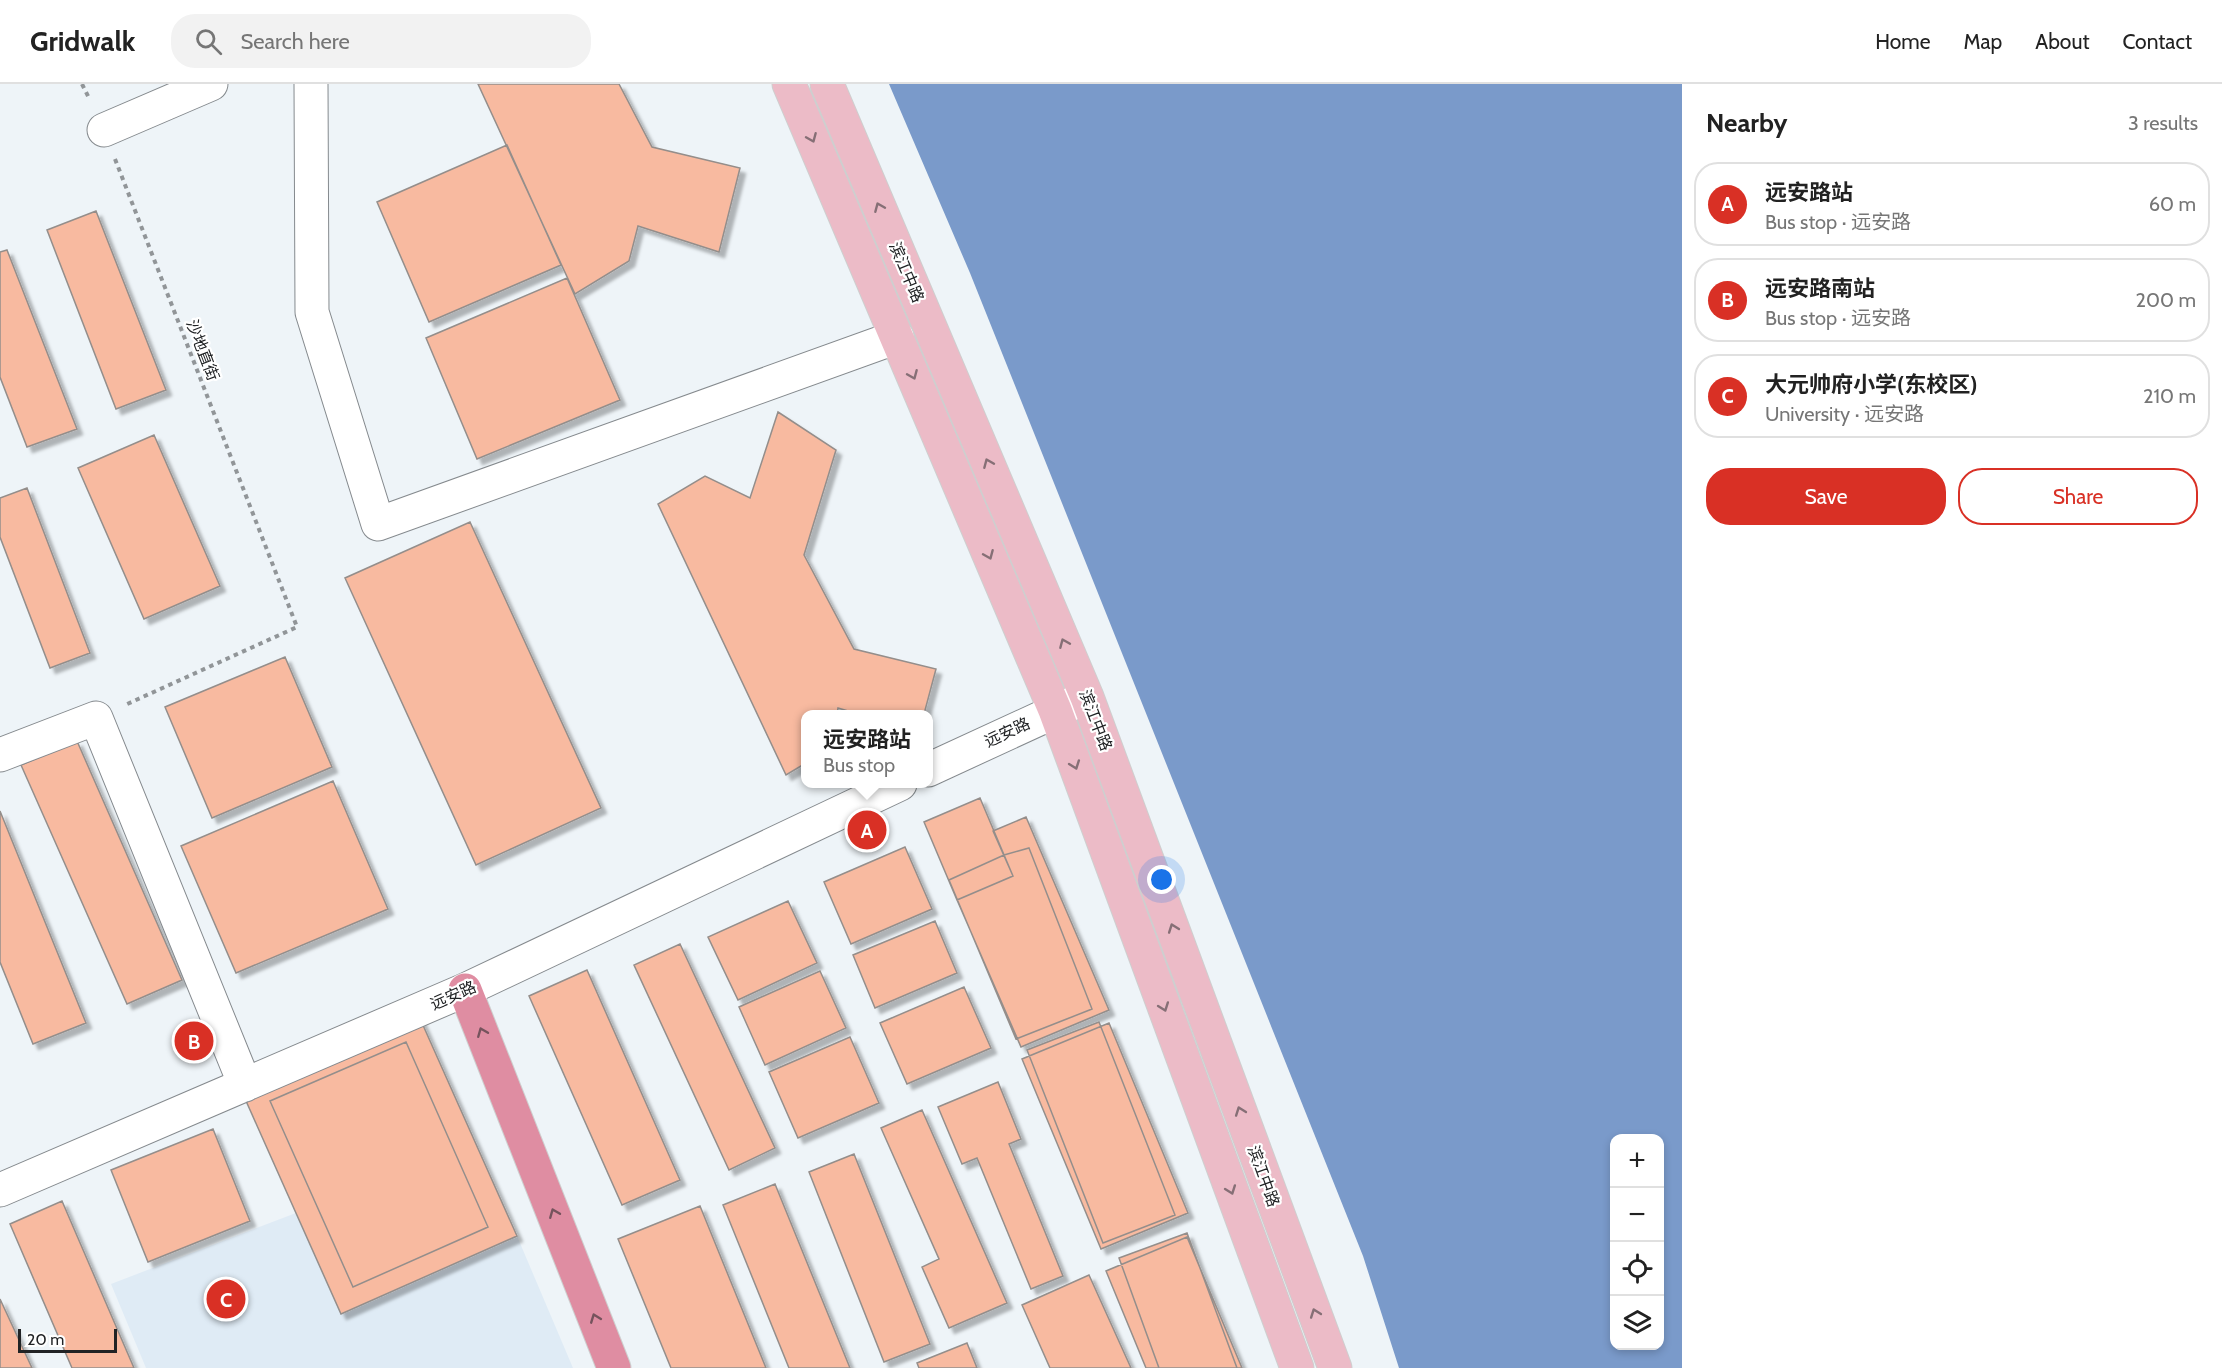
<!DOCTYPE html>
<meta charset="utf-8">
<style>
:root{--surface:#fff;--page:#f2f2f2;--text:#222;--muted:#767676;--line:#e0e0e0;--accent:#d93025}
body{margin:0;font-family:Cabin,"Noto Sans SC",sans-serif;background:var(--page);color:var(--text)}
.controls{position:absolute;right:18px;bottom:18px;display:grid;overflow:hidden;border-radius:12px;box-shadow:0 3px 9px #0003}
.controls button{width:54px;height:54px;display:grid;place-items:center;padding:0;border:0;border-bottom:2px solid var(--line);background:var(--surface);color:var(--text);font:30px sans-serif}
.scale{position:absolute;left:18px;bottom:15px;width:99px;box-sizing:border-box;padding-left:6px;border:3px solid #212325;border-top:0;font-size:16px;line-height:21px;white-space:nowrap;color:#212325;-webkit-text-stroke:4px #fff;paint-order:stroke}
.you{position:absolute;left:1162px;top:796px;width:21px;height:21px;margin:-15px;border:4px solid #fff;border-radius:50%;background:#1a73e8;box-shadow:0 0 0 9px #1a73e833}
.badge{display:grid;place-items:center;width:39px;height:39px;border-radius:50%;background:var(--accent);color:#fff;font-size:20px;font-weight:700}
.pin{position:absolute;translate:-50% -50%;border:3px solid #fff;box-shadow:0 2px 6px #0006}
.popup{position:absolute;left:801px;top:626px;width:132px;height:78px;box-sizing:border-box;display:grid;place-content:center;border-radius:12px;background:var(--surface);filter:drop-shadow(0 2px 4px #0005);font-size:20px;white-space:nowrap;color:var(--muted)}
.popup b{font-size:22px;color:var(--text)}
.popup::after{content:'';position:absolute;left:50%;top:100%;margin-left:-12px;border:12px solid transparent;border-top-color:var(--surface)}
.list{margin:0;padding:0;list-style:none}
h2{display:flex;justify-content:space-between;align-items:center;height:78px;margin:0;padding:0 24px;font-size:26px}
h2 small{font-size:20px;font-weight:400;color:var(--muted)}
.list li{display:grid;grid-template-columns:39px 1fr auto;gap:18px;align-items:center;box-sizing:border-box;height:84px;margin:0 12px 12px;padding:0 12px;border:2px solid var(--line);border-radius:24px}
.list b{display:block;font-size:22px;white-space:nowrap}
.list p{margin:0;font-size:20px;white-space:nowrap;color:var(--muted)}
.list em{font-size:20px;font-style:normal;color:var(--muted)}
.actions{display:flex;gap:12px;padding:18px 24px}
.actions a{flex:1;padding:14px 0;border:2px solid var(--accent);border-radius:24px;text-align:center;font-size:21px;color:var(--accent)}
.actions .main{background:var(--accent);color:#fff}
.icon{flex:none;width:33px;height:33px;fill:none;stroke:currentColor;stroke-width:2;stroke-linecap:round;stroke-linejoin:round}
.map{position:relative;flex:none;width:1682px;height:1284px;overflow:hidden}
header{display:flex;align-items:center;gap:36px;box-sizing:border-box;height:84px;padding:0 30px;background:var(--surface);border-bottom:2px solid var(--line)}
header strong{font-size:28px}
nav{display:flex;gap:33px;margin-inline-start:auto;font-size:21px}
.search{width:420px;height:54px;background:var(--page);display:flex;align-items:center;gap:15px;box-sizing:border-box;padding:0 21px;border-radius:24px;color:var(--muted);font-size:22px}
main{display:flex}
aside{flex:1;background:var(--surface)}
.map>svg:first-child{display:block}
.built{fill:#dfebf5}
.water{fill:#7a9aca;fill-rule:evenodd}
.building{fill:#f8baa0;stroke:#948e8b;stroke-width:1.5;filter:url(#shadow)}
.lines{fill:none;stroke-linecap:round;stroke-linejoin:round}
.minor-casing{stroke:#858a8e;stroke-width:35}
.major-casing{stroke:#cecfcf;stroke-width:35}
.highway-casing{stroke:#cecfcf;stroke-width:35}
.path{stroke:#919598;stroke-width:4;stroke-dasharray:4.5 4.5;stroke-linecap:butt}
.minor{stroke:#fff;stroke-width:33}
.major{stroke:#ecbbc7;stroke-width:33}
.highway{stroke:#df8da2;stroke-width:33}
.oneway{stroke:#866f76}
.oneway2{stroke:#76535d}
.labels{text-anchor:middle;stroke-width:4.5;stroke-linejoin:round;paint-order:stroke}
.street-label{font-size:16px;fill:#212325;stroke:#fff}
</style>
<header>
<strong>Gridwalk</strong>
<div class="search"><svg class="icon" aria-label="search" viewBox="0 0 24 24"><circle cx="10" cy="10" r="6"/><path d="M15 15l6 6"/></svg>Search here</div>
<nav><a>Home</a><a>Map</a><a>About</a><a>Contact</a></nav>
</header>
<main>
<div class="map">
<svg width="1682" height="1284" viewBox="0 0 1682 1284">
<defs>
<filter id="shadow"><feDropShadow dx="5.5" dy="5.5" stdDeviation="1.5" flood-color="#0004"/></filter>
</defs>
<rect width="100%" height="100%" fill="#eef4f8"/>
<path class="built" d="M 296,1129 L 517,1152 L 573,1284 L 146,1284 L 111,1200 Z"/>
<path class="water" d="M 889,0 L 1682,0 L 1682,1284 L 1399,1284 L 1363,1172 L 970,189 ZM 1614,1054 L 1660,1054 L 1660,1262 L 1614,1262 Z"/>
<path class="building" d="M 478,0 L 619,0 L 652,63 L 740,84 L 719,168 L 638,142 L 629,177 L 575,210 Z
M 507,61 L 561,181 L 429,238 L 377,118 Z
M 96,127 L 166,306 L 116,325 L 47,146 Z
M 7,166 L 77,345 L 27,363 L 0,293 L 0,168 Z
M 567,194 L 620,316 L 477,375 L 426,254 Z
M 778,328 L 836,366 L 804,471 L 854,565 L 936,585 L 924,630 L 858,630 L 838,624 L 837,630 L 806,630 L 806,679 L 786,691 L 658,420 L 705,392 L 750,414 Z
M 154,351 L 220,502 L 144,535 L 78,384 Z
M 27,404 L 90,569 L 50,584 L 0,453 L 0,414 Z
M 470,438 L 601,724 L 476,781 L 345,494 Z
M 285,573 L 332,683 L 212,734 L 165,623 Z
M 77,657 L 182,896 L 127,920 L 21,681 Z
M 333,697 L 388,825 L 236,889 L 181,762 Z
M 980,714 L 1013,792 L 957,816 L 924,738 Z
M 0,727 L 86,939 L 33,960 L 0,878 Z
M 1026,733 L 1109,926 L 1021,963 L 957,816 L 1013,792 L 993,747 Z
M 905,763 L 932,825 L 851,860 L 824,798 Z
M 1029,764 L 1092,925 L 1016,955 L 949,796 L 1004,771 Z
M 788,817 L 817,879 L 738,916 L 708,853 Z
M 935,837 L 957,889 L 875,924 L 853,871 Z
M 680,860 L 775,1064 L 729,1086 L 634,881 Z
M 587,886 L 680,1096 L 622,1121 L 529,912 Z
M 820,887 L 846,944 L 765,981 L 739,923 Z
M 964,903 L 991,964 L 907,1000 L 880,939 Z
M 418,930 L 517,1152 L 341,1230 L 242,1008 Z
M 1099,938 L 1175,1131 L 1103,1159 L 1027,966 Z
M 1109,939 L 1188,1129 L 1101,1165 L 1022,975 Z
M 850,953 L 879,1019 L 798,1054 L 769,988 Z
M 406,958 L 488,1143 L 353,1203 L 270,1017 Z
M 998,998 L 1021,1055 L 1009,1060 L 1063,1192 L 1031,1205 L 977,1074 L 962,1080 L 938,1023 Z
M 922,1026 L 1007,1219 L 949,1244 L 922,1183 L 939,1175 L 881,1044 Z
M 213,1045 L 250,1137 L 148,1178 L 111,1086 Z
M 854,1070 L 930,1260 L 884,1278 L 809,1088 Z
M 775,1100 L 850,1284 L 789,1284 L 723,1121 Z
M 62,1117 L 134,1284 L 72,1284 L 10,1140 Z
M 700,1122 L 766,1284 L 671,1284 L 618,1155 Z
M 1187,1149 L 1237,1284 L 1159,1284 L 1119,1174 Z
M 1187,1153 L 1242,1284 L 1146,1284 L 1106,1187 Z
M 1089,1191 L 1131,1284 L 1050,1284 L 1022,1221 Z
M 0,1215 L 32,1284 L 0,1284 Z
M 967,1259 L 977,1284 L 919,1284 L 917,1279 Z"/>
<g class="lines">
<g class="minor-casing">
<path id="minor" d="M 311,0 L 312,228 L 378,440 L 897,253
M 104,46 L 211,0
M 0,671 L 96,634 L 245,1001
M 928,686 L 1082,615
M 0,1106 L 465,906 L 900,700"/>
</g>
<g class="major-casing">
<path id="major" d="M 789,0 L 1055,626 L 1297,1284
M 827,0 L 1087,613 L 1335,1284"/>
</g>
<g class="highway-casing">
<path id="highway" d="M 465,906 L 614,1284"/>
</g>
<path class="path" d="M 82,0 L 90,16
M 115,75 L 297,543 L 125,621"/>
<use href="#minor" class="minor"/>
<use href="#major" class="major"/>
<use href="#highway" class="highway"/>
</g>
<defs><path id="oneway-chevron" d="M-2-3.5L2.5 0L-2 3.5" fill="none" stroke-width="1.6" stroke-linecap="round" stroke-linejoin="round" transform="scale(1.5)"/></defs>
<g class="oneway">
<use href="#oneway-chevron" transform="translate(812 54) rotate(67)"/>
<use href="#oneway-chevron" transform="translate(879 123) rotate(-113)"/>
<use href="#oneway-chevron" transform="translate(913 291) rotate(67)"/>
<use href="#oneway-chevron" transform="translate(988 379) rotate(-113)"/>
<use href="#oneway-chevron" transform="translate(989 471) rotate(67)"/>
<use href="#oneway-chevron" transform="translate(1064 559) rotate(-113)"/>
<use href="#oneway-chevron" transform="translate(1075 681) rotate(70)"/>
<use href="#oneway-chevron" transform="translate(1173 844) rotate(-110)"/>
<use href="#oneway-chevron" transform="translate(1164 923) rotate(70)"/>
<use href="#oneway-chevron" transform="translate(1240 1027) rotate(-110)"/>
<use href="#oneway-chevron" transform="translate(1231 1106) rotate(70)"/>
<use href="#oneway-chevron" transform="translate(1315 1229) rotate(-110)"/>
</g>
<g class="oneway2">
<use href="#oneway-chevron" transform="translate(482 948) rotate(-112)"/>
<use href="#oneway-chevron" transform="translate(554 1129) rotate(-112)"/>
<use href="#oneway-chevron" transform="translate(595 1234) rotate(-111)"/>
</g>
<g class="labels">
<g class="street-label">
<text transform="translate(907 188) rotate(67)" y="6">滨江中路</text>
<text transform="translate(203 266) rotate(69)" y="6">沙地直街</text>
<text transform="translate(1096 636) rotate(69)" y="6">滨江中路</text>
<text transform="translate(1007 648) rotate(-25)" y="6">远安路</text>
<text transform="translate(453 911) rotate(-24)" y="6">远安路</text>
<text transform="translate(1264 1092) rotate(70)" y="6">滨江中路</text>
</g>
</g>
</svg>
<div class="controls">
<button>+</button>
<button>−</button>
<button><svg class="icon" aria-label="locate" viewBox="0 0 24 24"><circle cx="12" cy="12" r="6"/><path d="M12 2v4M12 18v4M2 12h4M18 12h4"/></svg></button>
<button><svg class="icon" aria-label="layers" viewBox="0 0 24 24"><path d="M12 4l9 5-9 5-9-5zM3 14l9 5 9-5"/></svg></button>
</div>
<div class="scale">20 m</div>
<div class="you"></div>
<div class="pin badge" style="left:867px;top:746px">A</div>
<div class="popup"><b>远安路站</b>Bus stop</div>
<div class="pin badge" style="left:194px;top:957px">B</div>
<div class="pin badge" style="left:226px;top:1215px">C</div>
</div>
<aside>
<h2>Nearby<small>3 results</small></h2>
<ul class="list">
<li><span class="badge">A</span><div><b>远安路站</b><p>Bus stop · 远安路</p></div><em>60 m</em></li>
<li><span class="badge">B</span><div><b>远安路南站</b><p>Bus stop · 远安路</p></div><em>200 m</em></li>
<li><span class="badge">C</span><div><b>大元帅府小学(东校区)</b><p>University · 远安路</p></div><em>210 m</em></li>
</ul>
<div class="actions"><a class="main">Save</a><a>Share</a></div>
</aside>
</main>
